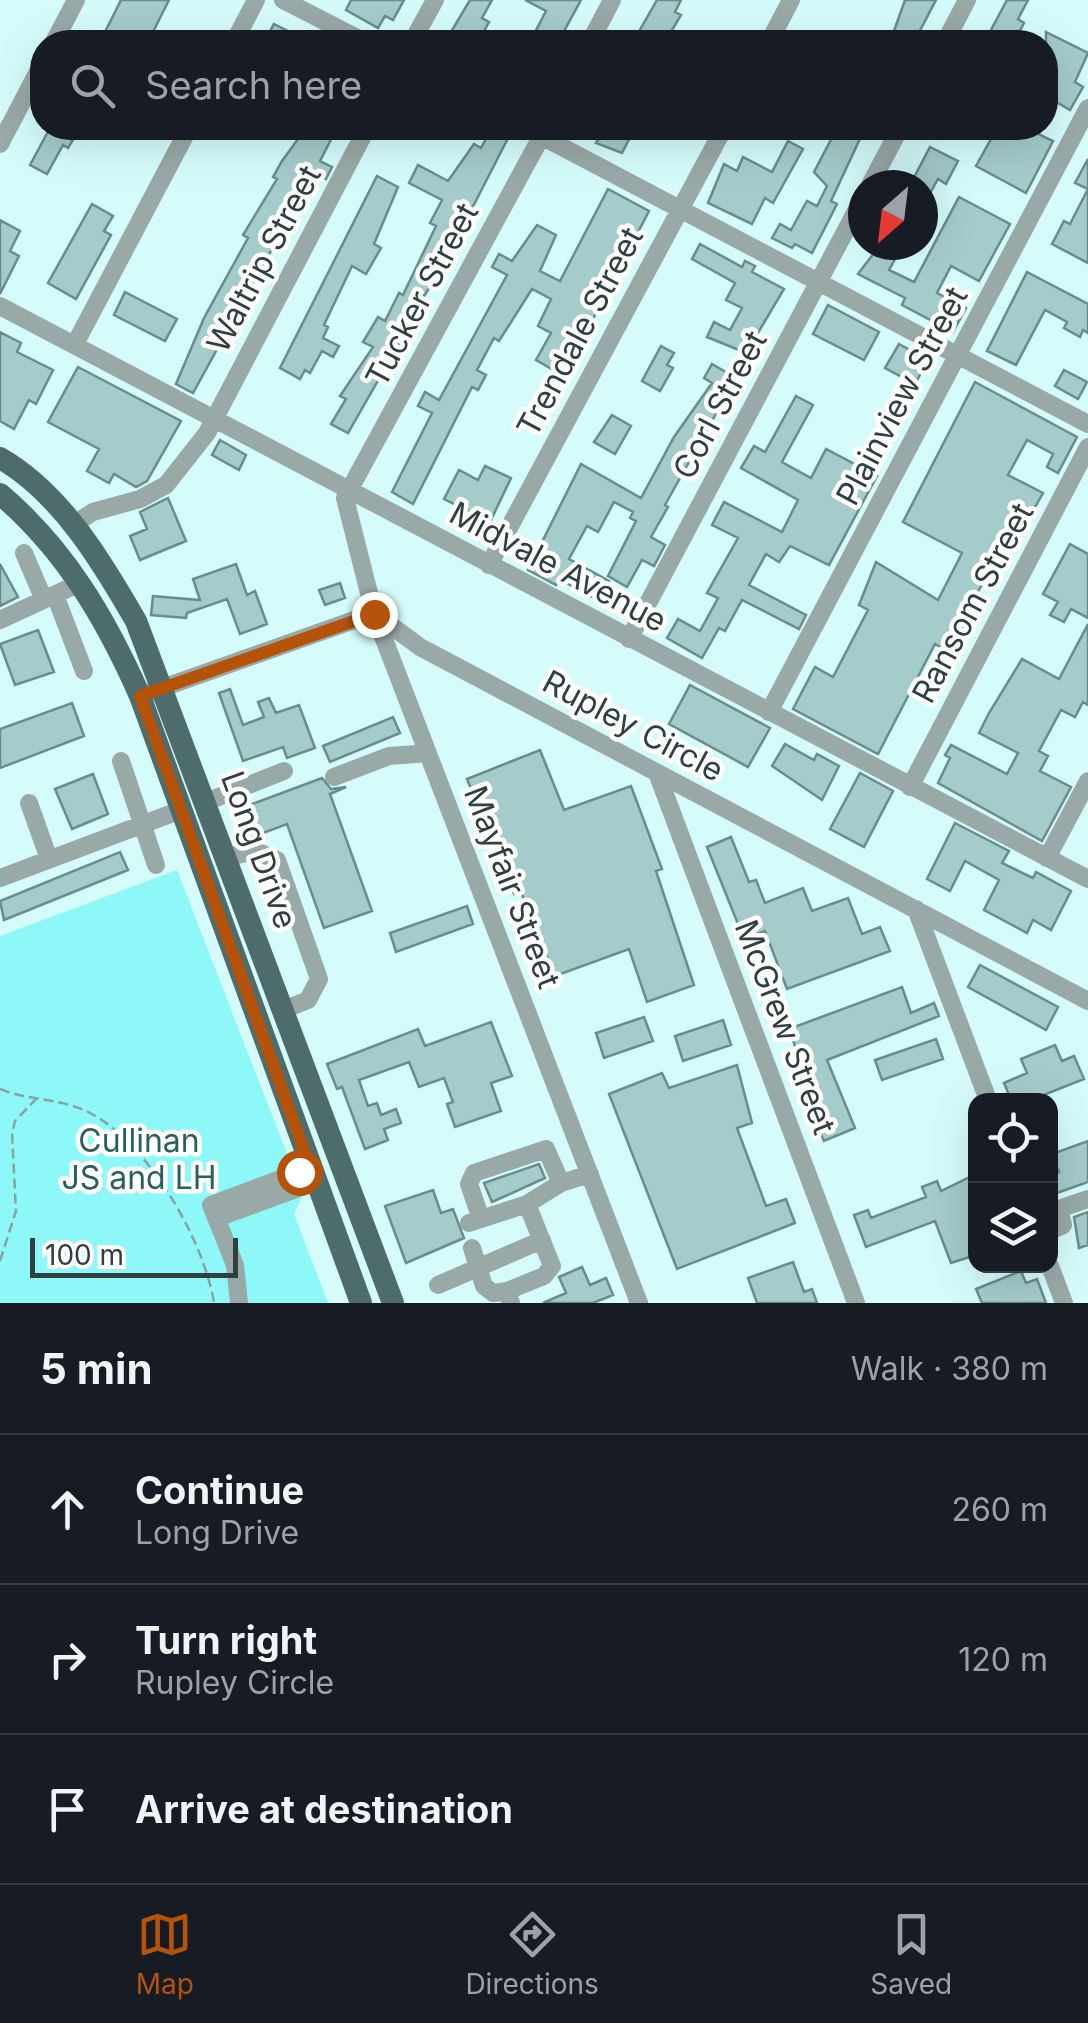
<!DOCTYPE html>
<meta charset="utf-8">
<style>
:root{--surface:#171b24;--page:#242831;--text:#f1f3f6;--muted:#9ea1a6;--line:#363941;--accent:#b45309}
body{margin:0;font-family:Inter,sans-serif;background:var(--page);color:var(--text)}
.controls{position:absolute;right:30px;bottom:30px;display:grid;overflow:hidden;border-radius:20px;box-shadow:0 10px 40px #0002}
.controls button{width:90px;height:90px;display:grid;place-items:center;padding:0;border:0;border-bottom:2px solid var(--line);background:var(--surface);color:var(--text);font:50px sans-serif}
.compass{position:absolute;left:848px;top:170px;width:90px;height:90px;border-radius:50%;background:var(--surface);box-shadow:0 10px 40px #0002;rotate:208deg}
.scale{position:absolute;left:30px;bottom:25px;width:208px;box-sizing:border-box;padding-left:10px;border:5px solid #304040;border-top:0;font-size:28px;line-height:35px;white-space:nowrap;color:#304040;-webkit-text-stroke:8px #fff;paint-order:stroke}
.stop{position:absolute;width:30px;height:30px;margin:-22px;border:8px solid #b45309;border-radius:50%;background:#fff}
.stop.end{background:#b45309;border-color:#fff;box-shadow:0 2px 10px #0008}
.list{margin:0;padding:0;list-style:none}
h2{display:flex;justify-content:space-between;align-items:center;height:130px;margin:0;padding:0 40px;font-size:42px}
h2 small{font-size:32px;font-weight:400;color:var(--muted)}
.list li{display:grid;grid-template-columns:65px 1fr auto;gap:30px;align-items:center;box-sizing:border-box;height:150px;padding:0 40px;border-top:2px solid var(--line)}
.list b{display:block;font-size:38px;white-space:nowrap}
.list p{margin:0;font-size:32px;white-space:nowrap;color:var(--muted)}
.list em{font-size:32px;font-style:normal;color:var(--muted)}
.icon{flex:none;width:55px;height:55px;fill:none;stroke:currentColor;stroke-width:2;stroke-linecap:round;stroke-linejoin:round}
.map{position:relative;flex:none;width:1088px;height:1303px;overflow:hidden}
.search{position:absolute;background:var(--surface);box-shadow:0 10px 40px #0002;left:30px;right:30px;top:30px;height:110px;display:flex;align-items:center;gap:25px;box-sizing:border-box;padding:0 35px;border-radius:40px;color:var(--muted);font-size:38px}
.sheet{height:580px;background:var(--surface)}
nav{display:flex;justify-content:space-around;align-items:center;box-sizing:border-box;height:140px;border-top:2px solid var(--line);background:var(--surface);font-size:28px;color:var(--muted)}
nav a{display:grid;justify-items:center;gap:5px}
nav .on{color:var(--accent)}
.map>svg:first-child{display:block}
.green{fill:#8df8f7}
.building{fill:#a5cbca;stroke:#698d8c;stroke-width:2.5}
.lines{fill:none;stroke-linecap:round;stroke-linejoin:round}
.path{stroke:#86a2a1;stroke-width:2.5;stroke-dasharray:10 5;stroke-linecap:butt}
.minor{stroke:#99a9a8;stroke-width:18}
.major{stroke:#4e6c6b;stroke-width:22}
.route{stroke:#b45309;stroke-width:12}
.labels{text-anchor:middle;stroke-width:9;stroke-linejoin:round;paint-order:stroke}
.street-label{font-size:32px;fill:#304040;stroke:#fff}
.park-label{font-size:32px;fill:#2b5f5e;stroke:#fff}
</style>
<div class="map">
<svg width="1088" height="1303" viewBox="0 0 1088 1303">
<rect width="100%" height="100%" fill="#d5fcfb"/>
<path class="green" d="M 177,870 L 303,1195 L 294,1214 L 328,1303 L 0,1303 L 0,936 Z"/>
<path class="building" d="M 121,0 L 169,0 L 148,42 L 100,42 Z
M 351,0 L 404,0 L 393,20 L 385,16 L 378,28 L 346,10 Z
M 470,0 L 492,0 L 482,18 L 489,22 L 478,42 L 445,42 Z
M 525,0 L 581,0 L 562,35 L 577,42 L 530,42 L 546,11 Z
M 657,0 L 681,0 L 675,12 L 681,15 L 665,42 L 633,42 Z
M 905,0 L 936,0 L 914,42 L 890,42 Z
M 1007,0 L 1028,0 L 1018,19 L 1024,23 L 1014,42 L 999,42 L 1003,36 L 991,30 Z
M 274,24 L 310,42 L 264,42 Z
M 1046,32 L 1088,53 L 1075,82 L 1083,87 L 1070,110 L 1046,96 Z
M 50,128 L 80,128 L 68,148 L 63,145 L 47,174 L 30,165 Z
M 306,128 L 337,128 L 320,161 L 332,167 L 326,179 L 309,170 L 288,220 L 193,393 L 176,384 L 204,318 L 248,238 L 243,235 L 277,179 L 273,177 L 282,161 Z
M 583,128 L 635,128 L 622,153 L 596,143 L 600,137 Z
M 837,128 L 865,128 L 831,201 L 837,204 L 812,253 L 795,244 L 792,248 L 772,238 L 780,224 L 791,230 L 807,201 L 817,206 L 827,186 L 814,172 Z
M 970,128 L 1026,128 L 1053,141 L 1026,193 L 976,166 L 991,139 Z
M 491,129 L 508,138 L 438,275 L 424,296 L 419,294 L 401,330 L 405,333 L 348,433 L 331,424 L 346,399 L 340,396 L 373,347 L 363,342 L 378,317 L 385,321 L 399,293 L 403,295 L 436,226 L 430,223 L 442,200 L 409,183 L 418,165 L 448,181 L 474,144 L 481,148 Z
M 788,141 L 803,149 L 773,203 L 765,198 L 752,224 L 708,203 L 724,164 L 737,171 L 743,157 L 772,172 Z
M 930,147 L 958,161 L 946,184 L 938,179 L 923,206 L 923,185 L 910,185 Z
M 1088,159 L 1088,263 L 1052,244 L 1064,221 L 1070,224 L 1088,189 L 1075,183 Z
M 377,176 L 398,187 L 374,244 L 381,248 L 366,274 L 352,266 L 324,325 L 328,327 L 323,338 L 339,346 L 333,357 L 322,351 L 310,373 L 305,370 L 300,379 L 280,368 Z
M 608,189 L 649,211 L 579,346 L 573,344 L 557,372 L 536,360 L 551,333 L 538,326 L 551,299 L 532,289 L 499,341 L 494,338 L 477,370 L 486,375 L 478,390 L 472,387 L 413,504 L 392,492 L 432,413 L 418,406 L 425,392 L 439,400 L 507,275 L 492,267 L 499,254 L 512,261 L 537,225 L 556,235 L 540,271 L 560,281 Z
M 959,197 L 1010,224 L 979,281 L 951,266 L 937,293 L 966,308 L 953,332 L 902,305 L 905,298 L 858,274 L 880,245 L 903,245 L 889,270 L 914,282 Z
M 92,204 L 113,216 L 104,231 L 111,235 L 76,299 L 48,283 Z
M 0,220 L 20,231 L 10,251 L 19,256 L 0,294 Z
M 700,244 L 742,267 L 745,261 L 755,266 L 752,272 L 784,289 L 746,353 L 707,337 L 714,322 L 730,330 L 742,308 L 726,300 L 735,283 L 692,259 Z
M 1027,272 L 1088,304 L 1088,333 L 1083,330 L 1080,337 L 1064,328 L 1067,322 L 1045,310 L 1016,365 L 987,351 Z
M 125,292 L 177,319 L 165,341 L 114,315 Z
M 828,305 L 879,332 L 864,360 L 813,334 Z
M 0,332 L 21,343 L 17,352 L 53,370 L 36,404 L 29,400 L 14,429 L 0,421 Z
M 899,344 L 928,360 L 915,384 L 885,368 Z
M 661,346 L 674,353 L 667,365 L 673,368 L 660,391 L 642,381 Z
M 712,364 L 736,378 L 665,505 L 668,507 L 651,537 L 665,545 L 654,566 L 642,560 L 627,587 L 608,576 L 636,521 L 630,518 L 633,512 L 614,502 L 598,532 L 587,526 L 569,559 L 609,581 L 598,600 L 559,579 L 556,585 L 528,570 L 581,464 L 641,498 L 674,437 L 712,383 L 704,378 Z
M 78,367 L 181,421 L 147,481 L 136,487 L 114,474 L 109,483 L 87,471 L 99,449 L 48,422 Z
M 1064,370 L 1087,382 L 1078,399 L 1055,386 Z
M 975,382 L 1077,437 L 1058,473 L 1047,467 L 1053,454 L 1027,440 L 1008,475 L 1043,493 L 1030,516 L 1020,511 L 964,619 L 969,621 L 952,654 L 935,644 L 878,754 L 793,709 L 815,667 L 833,677 L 868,610 L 859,605 L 876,562 L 938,600 L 962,553 L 903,522 Z
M 796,396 L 813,405 L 782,462 L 811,478 L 826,449 L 877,476 L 829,565 L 790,546 L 779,562 L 766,554 L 749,585 L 806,615 L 799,629 L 742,600 L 725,631 L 719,628 L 702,658 L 667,638 L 678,619 L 700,631 L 718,598 L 707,593 L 738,538 L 712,525 L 724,502 L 782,532 L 798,500 L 741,468 L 754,446 L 765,452 Z
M 612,415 L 631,426 L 615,454 L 594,442 Z
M 220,440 L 246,455 L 239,470 L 212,455 Z
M 485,466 L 511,478 L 490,522 L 444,499 L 459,470 L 478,480 Z
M 168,498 L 186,541 L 140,560 L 130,536 L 147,529 L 140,512 Z
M 1070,544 L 1088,554 L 1088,618 L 1071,609 L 1064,622 L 1050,615 L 1058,602 L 1043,594 Z
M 0,564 L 18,597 L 0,606 Z
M 236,564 L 247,595 L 255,591 L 267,624 L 240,634 L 227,599 L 187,613 L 186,618 L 151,615 L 153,596 L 200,600 L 193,579 Z
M 340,583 L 345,598 L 325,605 L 319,590 Z
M 1088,624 L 1088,705 L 1083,702 L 1075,717 L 1061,710 L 1039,751 L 1048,756 L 1040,771 L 1071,787 L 1042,841 L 938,783 L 950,758 L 945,755 L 951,745 L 1007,774 L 1018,753 L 979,733 L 989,713 L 1022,659 L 1059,679 Z
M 38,630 L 54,672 L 15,685 L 0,644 Z
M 690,685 L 770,728 L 748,767 L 669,724 Z
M 230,689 L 243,725 L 264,717 L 258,702 L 269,698 L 276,713 L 299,705 L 315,748 L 287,758 L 283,747 L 243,761 L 219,693 Z
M 72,703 L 84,736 L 0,768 L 0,729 Z
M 393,717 L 400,733 L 330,762 L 323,746 Z
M 785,744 L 814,760 L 817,754 L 839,766 L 822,800 L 772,766 Z
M 540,750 L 564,810 L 631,786 L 662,869 L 656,871 L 694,985 L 647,1002 L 629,949 L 555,976 L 521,892 L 514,894 L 467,779 Z
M 860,773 L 893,791 L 864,847 L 830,829 Z
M 93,774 L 108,814 L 72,829 L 55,789 Z
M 322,778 L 331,789 L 346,787 L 330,794 L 372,911 L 324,928 L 287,824 L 247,839 L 236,810 Z
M 955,823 L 1009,851 L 1002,863 L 1033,878 L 1036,872 L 1071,891 L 1051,930 L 1033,920 L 1027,933 L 984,910 L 999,880 L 965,861 L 950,891 L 927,879 Z
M 731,837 L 749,882 L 756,880 L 765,903 L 803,888 L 812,911 L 848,898 L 862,934 L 880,927 L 890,951 L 787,989 L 765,931 L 744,939 L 707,847 Z
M 120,852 L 128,870 L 4,920 L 0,901 Z
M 467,906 L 473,924 L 396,952 L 390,933 Z
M 980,965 L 1058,1007 L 1046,1030 L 968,987 Z
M 902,987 L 911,1013 L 934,1003 L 939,1016 L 827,1060 L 855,1128 L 824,1141 L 788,1061 L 799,1057 L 789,1029 Z
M 644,1017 L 653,1041 L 604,1058 L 596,1033 Z
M 723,1020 L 731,1045 L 683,1061 L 675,1036 Z
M 491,1022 L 512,1076 L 491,1083 L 501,1111 L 455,1127 L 447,1104 L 453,1102 L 444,1078 L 419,1087 L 409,1062 L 359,1080 L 368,1106 L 377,1103 L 381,1115 L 396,1109 L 401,1123 L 384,1129 L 388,1140 L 365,1149 L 342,1087 L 337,1089 L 327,1064 L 418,1029 L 425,1046 Z
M 936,1039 L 943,1059 L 882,1080 L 875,1060 Z
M 1055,1045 L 1062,1061 L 1074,1056 L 1084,1079 L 1031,1100 L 1011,1100 L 1004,1083 L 1027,1073 L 1021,1059 Z
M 737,1065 L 752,1123 L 737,1128 L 766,1206 L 786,1199 L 795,1223 L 677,1269 L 609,1094 L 662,1073 L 669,1088 Z
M 1088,1141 L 1088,1182 L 1054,1194 L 1050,1176 L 1059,1172 L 1052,1154 Z
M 539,1164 L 545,1178 L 492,1202 L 484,1183 Z
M 976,1174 L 976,1255 L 951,1263 L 935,1221 L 866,1247 L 854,1215 L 868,1210 L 871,1218 L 926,1197 L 922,1187 L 937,1181 L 941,1191 Z
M 433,1190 L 441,1213 L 453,1209 L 464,1238 L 406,1263 L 385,1206 Z
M 1088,1212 L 1088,1245 L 1079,1248 L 1074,1217 Z
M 793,1262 L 804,1292 L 812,1289 L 817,1303 L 757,1303 L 748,1278 Z
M 582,1267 L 590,1285 L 606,1278 L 613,1295 L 593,1303 L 543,1303 L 566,1293 L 559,1277 Z
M 1021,1271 L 1026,1283 L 1037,1279 L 1046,1303 L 982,1303 L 976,1289 Z"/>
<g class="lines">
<path class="path" d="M 0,1089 C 29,1101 62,1098 90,1113 C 148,1143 204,1240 214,1303
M 0,1261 L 16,1211 L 12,1133 L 15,1121 L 36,1099"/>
<path class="minor" d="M 283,0 L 365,42
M 54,42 L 76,0
M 234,42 L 256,0
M 412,42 L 435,0
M 590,42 L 612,0
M 769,42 L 791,0
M 945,42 L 967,0
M 526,128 L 1088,424
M 546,128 L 345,498 L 374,613 L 639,1303
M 0,144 L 42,64
M 870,185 L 900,128
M 0,306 L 1088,879
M 75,344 L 189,128
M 73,525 L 93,512 L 140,499 L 166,485 L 207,433 L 367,128
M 24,553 L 44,600
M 489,565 L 724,128
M 55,595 L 84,671
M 0,620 L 80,583
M 629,639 L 863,198
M 151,692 L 374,613 L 420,647 L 1088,1001
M 769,712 L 1088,108
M 121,761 L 156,865
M 657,773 L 856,1303
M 334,777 L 389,756 L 428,753
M 910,787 L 1088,447
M 206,802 L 284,771
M 29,803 L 49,859
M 227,857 L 256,851 L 277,860 L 319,979 L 308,1000 L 283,1010
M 1047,858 L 1088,781
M 0,878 L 181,810
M 916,909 L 988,1100
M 527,1204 L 561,1183 L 590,1174
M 1050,1212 L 1088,1199
M 217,1218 L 304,1186 L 314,1178
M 481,1219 L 469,1184 L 474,1173 L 546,1149 L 561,1183
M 469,1223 L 527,1204 L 552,1266 L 544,1276 L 507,1291 L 511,1303
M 1050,1231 L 1063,1225 L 1059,1209
M 472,1248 L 484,1286 L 493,1293 L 507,1291
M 1050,1266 L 1064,1303
M 438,1285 L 542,1240
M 239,1303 L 235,1265 L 211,1205 L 299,1172 L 314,1178"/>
<path class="major" d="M 0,458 C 61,493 102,562 136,621 L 393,1303
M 0,494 C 65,549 106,619 140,696 L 361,1303"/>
</g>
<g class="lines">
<path class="route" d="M 299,1172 L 314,1178 L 140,696 L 374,614"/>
</g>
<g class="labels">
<g class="street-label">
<text transform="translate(264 259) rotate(-62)" y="11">Waltrip Street</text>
<text transform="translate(422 295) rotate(-62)" y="11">Tucker Street</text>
<text transform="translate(580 332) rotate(-62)" y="11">Trendale Street</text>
<text transform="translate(902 396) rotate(-62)" y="11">Plainview Street</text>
<text transform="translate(720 405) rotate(-62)" y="11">Corl Street</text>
<text transform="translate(558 567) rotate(28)" y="11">Midvale Avenue</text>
<text transform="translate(973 603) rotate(-62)" y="11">Ransom Street</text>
<text transform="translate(633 726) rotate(28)" y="11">Rupley Circle</text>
<text transform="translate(259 850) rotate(70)" y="11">Long Drive</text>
<text transform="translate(512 887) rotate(69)" y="11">Mayfair Street</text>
<text transform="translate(785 1027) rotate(69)" y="11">McGrew Street</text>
</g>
<g class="park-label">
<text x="139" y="1152">Cullinan<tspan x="139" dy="37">JS and LH</tspan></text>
</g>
</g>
</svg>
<div class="controls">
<button><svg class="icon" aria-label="locate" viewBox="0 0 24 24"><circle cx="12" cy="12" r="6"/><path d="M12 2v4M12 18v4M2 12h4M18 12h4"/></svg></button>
<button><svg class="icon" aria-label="layers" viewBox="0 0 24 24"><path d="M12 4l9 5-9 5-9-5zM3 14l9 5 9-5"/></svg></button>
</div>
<svg class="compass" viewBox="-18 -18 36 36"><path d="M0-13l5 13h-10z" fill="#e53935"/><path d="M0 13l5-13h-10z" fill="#9ea1a6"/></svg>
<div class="scale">100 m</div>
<div class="stop" style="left:299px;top:1172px"></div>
<div class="stop end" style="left:374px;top:614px"></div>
<div class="search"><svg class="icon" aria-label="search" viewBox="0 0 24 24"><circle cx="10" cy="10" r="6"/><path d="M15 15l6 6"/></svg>Search here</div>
</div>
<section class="sheet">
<h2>5 min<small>Walk · 380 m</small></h2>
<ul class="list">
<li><svg class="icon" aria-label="ahead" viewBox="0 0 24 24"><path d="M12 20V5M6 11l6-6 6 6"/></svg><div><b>Continue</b><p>Long Drive</p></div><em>260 m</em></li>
<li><svg class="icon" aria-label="right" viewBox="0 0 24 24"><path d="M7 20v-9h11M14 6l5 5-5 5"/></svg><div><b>Turn right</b><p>Rupley Circle</p></div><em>120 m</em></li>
<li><svg class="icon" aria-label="arrive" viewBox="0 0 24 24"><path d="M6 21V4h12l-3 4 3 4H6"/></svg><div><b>Arrive at destination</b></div></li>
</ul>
</section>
<nav>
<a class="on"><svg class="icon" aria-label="map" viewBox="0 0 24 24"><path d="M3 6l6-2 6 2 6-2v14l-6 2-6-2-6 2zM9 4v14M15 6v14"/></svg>Map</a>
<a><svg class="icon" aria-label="directions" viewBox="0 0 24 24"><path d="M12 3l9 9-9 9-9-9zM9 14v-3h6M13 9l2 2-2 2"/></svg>Directions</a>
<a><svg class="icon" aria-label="saved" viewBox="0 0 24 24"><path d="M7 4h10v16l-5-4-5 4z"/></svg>Saved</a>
</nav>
